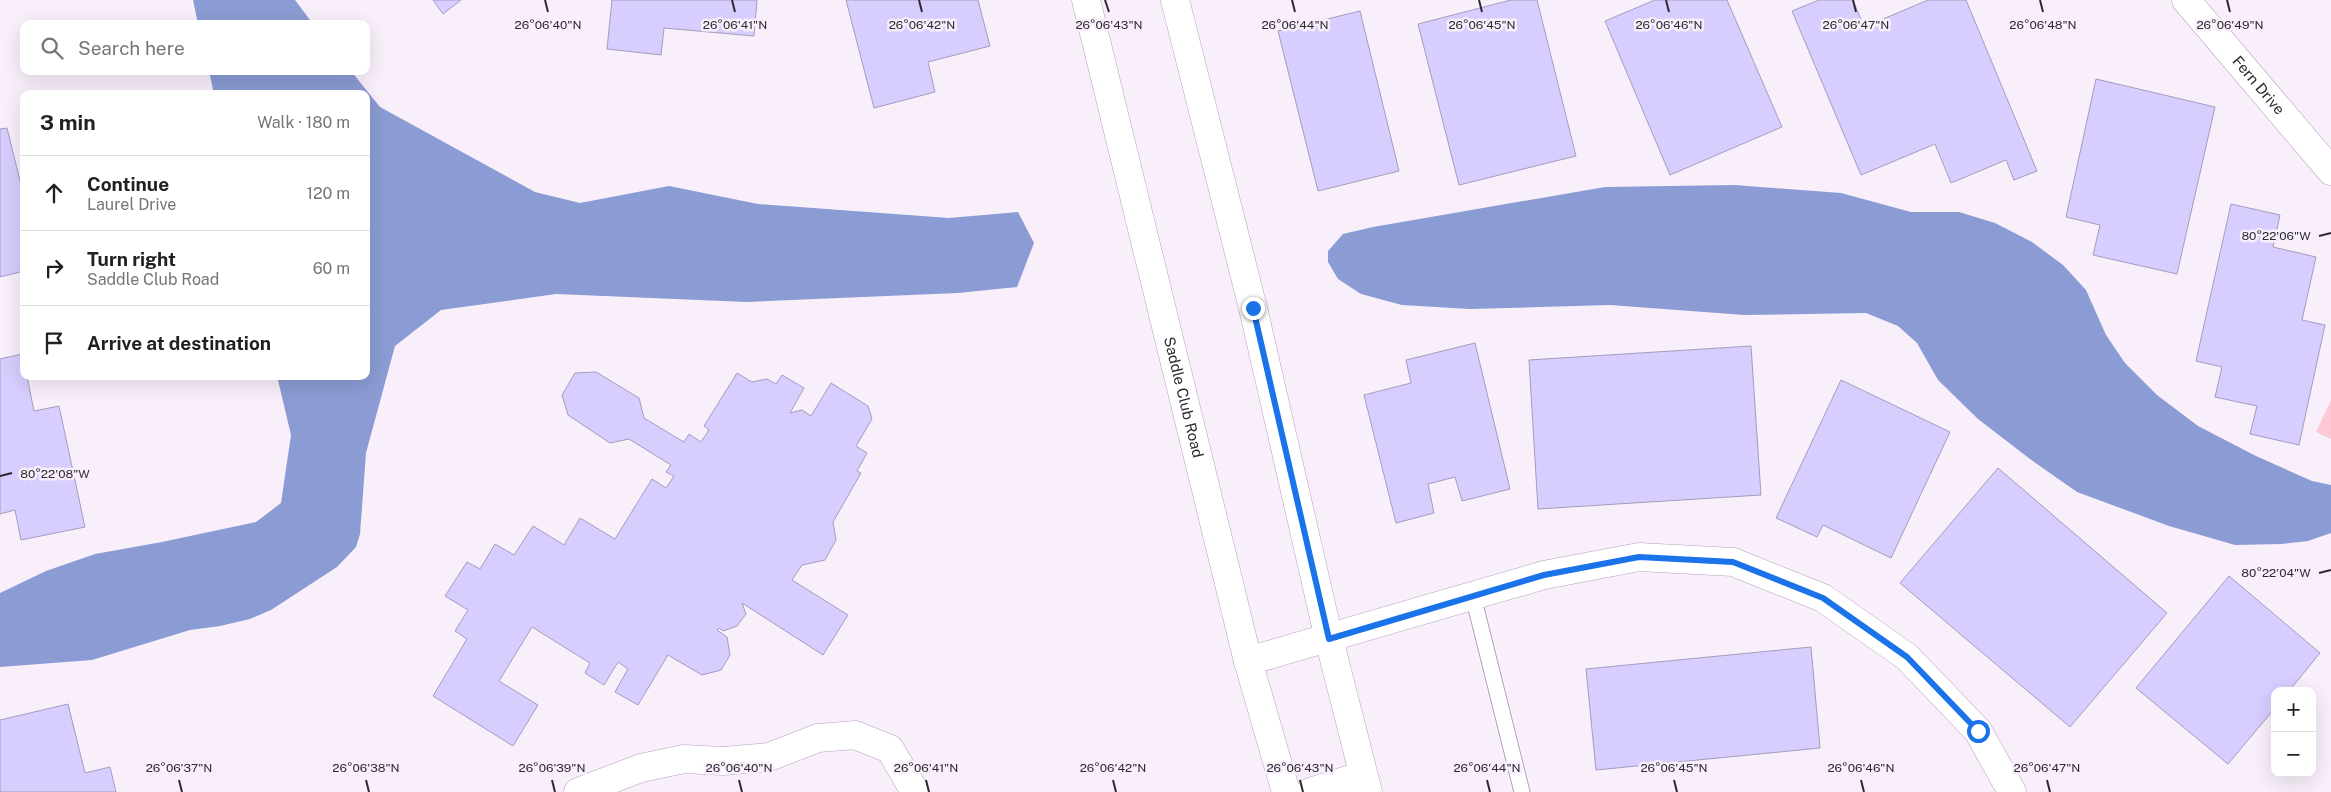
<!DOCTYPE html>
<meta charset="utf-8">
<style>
:root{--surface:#fff;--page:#f2f2f2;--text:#202124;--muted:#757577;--line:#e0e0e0}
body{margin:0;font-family:"Public Sans",sans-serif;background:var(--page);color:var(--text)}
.controls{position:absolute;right:15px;bottom:15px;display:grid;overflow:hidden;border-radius:10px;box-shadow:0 5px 20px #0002}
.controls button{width:45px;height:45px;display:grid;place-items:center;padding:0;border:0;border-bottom:1px solid var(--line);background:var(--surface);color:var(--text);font:25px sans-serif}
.stop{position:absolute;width:15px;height:15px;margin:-11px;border:4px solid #1a73e8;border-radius:50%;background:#fff}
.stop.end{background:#1a73e8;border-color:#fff;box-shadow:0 1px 5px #0008}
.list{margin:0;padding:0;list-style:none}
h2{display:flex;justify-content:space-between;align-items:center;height:65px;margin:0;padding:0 20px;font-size:21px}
h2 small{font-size:16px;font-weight:400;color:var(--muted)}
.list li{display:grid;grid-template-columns:32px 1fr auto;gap:15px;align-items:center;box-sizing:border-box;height:75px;padding:0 20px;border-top:1px solid var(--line)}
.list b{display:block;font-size:19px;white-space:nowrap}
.list p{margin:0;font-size:16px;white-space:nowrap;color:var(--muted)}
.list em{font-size:16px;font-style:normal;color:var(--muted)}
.icon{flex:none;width:28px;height:28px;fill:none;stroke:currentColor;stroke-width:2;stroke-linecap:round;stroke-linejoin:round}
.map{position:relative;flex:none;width:2331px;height:792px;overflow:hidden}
.search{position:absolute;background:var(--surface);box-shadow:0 5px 20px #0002;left:20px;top:20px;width:350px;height:55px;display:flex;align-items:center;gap:12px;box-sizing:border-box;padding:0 18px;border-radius:10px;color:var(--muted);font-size:19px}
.panel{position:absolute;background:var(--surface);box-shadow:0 5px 20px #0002;left:20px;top:90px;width:350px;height:290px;border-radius:10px}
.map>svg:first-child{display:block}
.green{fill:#fec9d7}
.water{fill:#8b9cd4}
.building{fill:#d7cdfe;stroke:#a39dbd}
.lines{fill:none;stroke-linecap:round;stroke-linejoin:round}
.service-casing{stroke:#b4a0bc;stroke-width:17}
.minor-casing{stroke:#b4a0bc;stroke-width:29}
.tertiary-casing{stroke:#b4a0bc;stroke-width:29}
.service{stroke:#fff;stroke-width:15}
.minor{stroke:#fff;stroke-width:28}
.tertiary{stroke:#fff;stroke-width:28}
.route{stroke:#1a73e8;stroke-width:6}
.ticks{fill:none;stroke:#2f2833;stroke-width:2}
.labels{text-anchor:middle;stroke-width:5;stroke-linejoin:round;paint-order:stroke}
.street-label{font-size:15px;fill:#2f2833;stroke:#f8effb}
.ticks-label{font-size:12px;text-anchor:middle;fill:#2f2833;stroke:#f8effb;stroke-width:5;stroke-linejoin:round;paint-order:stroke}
</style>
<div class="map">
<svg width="2331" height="792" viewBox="0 0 2331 792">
<rect width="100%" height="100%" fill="#f8effb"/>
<path class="green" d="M 2331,400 L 2331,439 L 2316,432 Z"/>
<path class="water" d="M 193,0 L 295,0 L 313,24 L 198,24 Z
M 209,71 L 351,71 L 380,107 L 535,192 L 580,203 L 669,186 L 758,204 L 949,218 L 1018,212 L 1034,243 L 1017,287 L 958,293 L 747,302 L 556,294 L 441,310 L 395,346 L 366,453 L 360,534 L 356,547 L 337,567 L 271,610 L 250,619 L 220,626 L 190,630 L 92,660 L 0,667 L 0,593 L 46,571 L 95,554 L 162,542 L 256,522 L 281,503 L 291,435 L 277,376 L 366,376 L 366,94 L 214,94 Z
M 1735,185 L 1841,193 L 1911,212 L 1959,212 L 1995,223 L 2032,242 L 2063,265 L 2086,290 L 2106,335 L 2125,363 L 2157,395 L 2198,426 L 2256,456 L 2312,481 L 2331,485 L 2331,533 L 2308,541 L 2282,544 L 2235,545 L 2169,526 L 2077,492 L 2030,459 L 1978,419 L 1938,380 L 1917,343 L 1898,326 L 1866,313 L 1744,315 L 1610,305 L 1470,309 L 1402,305 L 1361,294 L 1338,279 L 1328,262 L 1328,251 L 1343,234 L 1373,227 L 1605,187 Z"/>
<path class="building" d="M 433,0 L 461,0 L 443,14 Z
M 612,0 L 757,0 L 754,36 L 664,28 L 661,55 L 607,49 Z
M 846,0 L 978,0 L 990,46 L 928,62 L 935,92 L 874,108 Z
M 1511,0 L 1537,0 L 1576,156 L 1459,185 L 1418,24 Z
M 1655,0 L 1727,0 L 1782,127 L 1670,175 L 1605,21 Z
M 1819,0 L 1853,0 L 1864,27 L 1928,0 L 1966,0 L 2037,171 L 2014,180 L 2006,160 L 1951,183 L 1935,144 L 1861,175 L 1792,11 Z
M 1360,11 L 1399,171 L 1318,191 L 1278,31 Z
M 2096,79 L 2215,107 L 2177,274 L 2093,255 L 2100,225 L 2066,217 Z
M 7,128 L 24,197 L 24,271 L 0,277 L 0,129 Z
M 2231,204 L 2280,215 L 2273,247 L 2316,257 L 2302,320 L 2325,325 L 2299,445 L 2250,434 L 2257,406 L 2215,397 L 2222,367 L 2196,361 Z
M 1475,343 L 1510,489 L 1462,501 L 1455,477 L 1428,484 L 1434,513 L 1396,523 L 1364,395 L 1411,383 L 1406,360 Z
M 1751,346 L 1761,495 L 1538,509 L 1529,360 Z
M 22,354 L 24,376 L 27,376 L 34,411 L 59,406 L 85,527 L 21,540 L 15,510 L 0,514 L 0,359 Z
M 596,372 L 639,398 L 644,418 L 684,442 L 689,434 L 701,442 L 709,430 L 704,426 L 737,373 L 752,382 L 767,379 L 776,384 L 782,375 L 804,388 L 790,413 L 802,410 L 811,416 L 831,383 L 868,406 L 872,419 L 856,446 L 867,453 L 857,471 L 861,473 L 833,522 L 836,540 L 825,560 L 802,565 L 792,580 L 848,615 L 823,655 L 742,603 L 746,614 L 737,626 L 723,631 L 719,628 L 717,630 L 727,637 L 730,655 L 721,670 L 702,675 L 668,655 L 638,705 L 615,692 L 628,669 L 618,662 L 604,685 L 585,673 L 590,663 L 532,627 L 499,681 L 538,705 L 513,746 L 433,696 L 467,639 L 455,631 L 468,610 L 445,596 L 467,562 L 480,569 L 495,544 L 514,555 L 533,526 L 564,545 L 580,518 L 615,539 L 652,479 L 666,488 L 674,476 L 666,472 L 671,465 L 629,439 L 610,443 L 568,415 L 562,395 L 575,373 Z
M 1841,380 L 1950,432 L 1891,558 L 1823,525 L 1817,537 L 1776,518 Z
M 1998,468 L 2167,613 L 2070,727 L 1900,583 Z
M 2229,576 L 2320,653 L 2289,691 L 2275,691 L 2275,708 L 2228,764 L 2136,688 Z
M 1811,647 L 1820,748 L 1596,770 L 1586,669 Z
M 68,704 L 85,773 L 110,767 L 116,792 L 0,792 L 0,720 Z"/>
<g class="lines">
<g class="service-casing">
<path id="service" d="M 1473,596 L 1522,792"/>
</g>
<g class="minor-casing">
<g id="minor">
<path id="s1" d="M 2186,0 L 2331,171"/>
<path d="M 1248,661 L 1544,575 L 1639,557 L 1733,562 L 1823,598 L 1907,657 L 1978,731 L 2012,792"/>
<path d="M 578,792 L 641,768 L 684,759 L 723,761 L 769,757 L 818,738 L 855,735 L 890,749 L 915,792"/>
<path d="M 1310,792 L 1363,775"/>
</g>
</g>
<g class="tertiary-casing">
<g id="tertiary">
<path id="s2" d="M 1086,0 L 1248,661 L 1286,792"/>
<path d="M 1175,0 L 1253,308 L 1329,639 L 1368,792"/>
</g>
</g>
<use href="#service" class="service"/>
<use href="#minor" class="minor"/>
<use href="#tertiary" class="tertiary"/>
</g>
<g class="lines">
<path class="route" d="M 1253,308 L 1329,639 L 1544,575 L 1639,557 L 1733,562 L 1823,598 L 1907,657 L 1978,731"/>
</g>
<path class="ticks" d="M 545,0 L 548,12M 732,0 L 735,12M 919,0 L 922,12M 1105,0 L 1109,12M 1292,0 L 1295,12M 1479,0 L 1482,12M 1666,0 L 1669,12M 1853,0 L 1856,12M 2040,0 L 2043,12M 2227,0 L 2230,12M 2319,236 L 2331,233M 0,476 L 12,473M 2319,573 L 2331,570M 179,780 L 182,792M 366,780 L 369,792M 552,780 L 555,792M 739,780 L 742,792M 926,780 L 929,792M 1113,780 L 1116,792M 1300,780 L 1303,792M 1487,780 L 1490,792M 1674,780 L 1677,792M 1861,780 L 1864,792M 2047,780 L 2050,792"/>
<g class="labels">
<g class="street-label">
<text dy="5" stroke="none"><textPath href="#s1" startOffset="112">Fern Drive</textPath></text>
<text dy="5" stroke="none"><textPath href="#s2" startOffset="409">Saddle Club Road</textPath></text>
</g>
</g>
<g class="ticks-label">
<text x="548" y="29">26°06'40"N</text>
<text x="735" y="29">26°06'41"N</text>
<text x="922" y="29">26°06'42"N</text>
<text x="1109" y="29">26°06'43"N</text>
<text x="1295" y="29">26°06'44"N</text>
<text x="1482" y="29">26°06'45"N</text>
<text x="1669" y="29">26°06'46"N</text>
<text x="1856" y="29">26°06'47"N</text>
<text x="2043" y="29">26°06'48"N</text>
<text x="2230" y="29">26°06'49"N</text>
<text x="2276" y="240">80°22'06"W</text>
<text x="55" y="478">80°22'08"W</text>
<text x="2276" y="577">80°22'04"W</text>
<text x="179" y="772">26°06'37"N</text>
<text x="366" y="772">26°06'38"N</text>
<text x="552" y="772">26°06'39"N</text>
<text x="739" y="772">26°06'40"N</text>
<text x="926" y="772">26°06'41"N</text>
<text x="1113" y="772">26°06'42"N</text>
<text x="1300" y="772">26°06'43"N</text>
<text x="1487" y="772">26°06'44"N</text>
<text x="1674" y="772">26°06'45"N</text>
<text x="1861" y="772">26°06'46"N</text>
<text x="2047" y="772">26°06'47"N</text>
</g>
</svg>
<div class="controls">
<button>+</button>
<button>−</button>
</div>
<div class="stop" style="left:1978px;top:731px"></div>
<div class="stop end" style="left:1253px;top:308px"></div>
<div class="search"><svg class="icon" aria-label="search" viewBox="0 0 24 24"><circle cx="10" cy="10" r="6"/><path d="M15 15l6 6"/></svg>Search here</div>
<section class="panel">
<h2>3 min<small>Walk · 180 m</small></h2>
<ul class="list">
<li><svg class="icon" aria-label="ahead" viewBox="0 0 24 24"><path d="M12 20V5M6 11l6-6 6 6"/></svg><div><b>Continue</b><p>Laurel Drive</p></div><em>120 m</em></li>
<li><svg class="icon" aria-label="right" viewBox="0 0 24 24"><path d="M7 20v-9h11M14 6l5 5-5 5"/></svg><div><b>Turn right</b><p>Saddle Club Road</p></div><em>60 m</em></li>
<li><svg class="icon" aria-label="arrive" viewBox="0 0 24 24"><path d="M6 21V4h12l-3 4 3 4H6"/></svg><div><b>Arrive at destination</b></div></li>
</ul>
</section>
</div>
